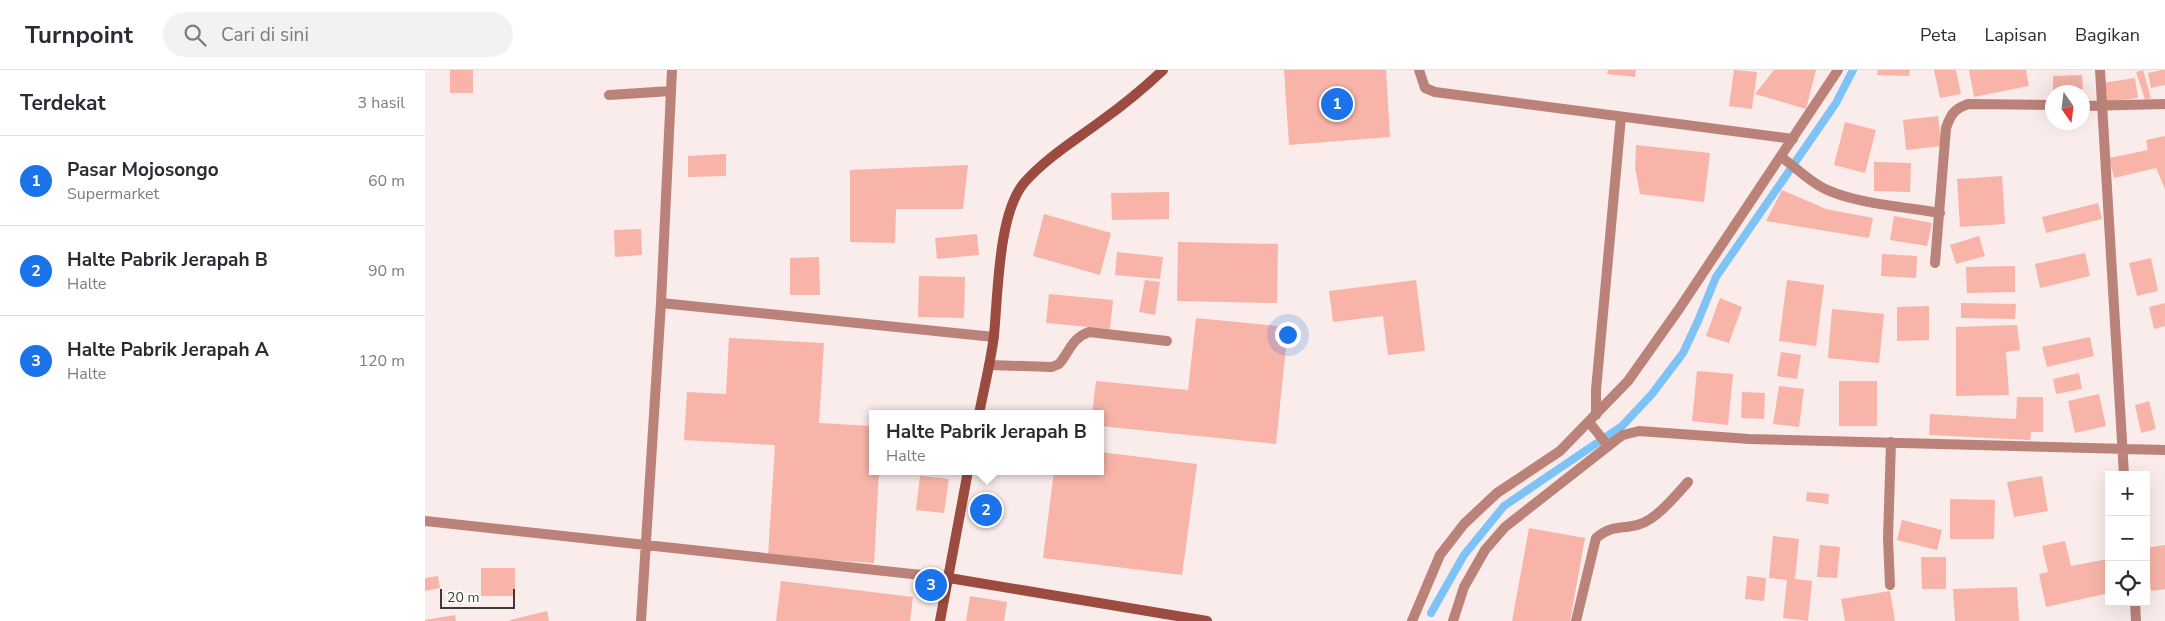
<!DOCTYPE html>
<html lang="id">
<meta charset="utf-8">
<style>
:root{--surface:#fff;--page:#f2f2f3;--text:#2b2b33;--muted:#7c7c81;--line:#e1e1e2;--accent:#1a73e8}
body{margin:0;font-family:"Nunito Sans",sans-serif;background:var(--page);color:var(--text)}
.controls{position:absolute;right:15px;bottom:15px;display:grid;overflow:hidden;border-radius:0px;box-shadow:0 5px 20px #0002}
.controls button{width:45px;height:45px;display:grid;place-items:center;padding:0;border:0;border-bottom:1px solid var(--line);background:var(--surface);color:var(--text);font:25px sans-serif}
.compass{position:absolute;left:1620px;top:15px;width:45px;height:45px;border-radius:50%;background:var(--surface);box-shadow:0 5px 20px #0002;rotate:166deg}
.scale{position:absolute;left:15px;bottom:12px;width:75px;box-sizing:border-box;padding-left:5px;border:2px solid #3f3a39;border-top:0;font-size:14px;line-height:18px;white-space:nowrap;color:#3f3a39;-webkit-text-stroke:4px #fffcfc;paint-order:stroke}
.you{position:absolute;left:862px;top:264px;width:18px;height:18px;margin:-12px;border:4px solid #fff;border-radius:50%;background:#1a73e8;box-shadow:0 0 0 8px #1a73e833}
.badge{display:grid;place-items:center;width:32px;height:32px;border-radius:50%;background:var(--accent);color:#fff;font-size:16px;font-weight:700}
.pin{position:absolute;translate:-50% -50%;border:2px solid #fff;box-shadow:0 1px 5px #0006}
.popup{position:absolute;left:444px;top:340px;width:235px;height:65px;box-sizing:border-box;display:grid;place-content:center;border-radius:0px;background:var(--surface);filter:drop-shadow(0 1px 4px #0005);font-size:16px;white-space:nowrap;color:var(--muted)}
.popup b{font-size:19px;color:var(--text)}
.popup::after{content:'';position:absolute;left:50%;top:100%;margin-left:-10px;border:10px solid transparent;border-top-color:var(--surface)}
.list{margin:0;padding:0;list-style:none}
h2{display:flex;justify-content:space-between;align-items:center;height:65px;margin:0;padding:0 20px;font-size:21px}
h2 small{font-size:16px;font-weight:400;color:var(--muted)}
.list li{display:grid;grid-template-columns:32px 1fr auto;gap:15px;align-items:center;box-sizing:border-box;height:90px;padding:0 20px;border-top:1px solid var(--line)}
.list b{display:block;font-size:19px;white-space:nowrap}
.list p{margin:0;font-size:16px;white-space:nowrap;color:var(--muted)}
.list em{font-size:16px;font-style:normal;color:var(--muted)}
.icon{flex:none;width:28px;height:28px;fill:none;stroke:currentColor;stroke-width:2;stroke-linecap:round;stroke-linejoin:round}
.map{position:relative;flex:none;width:1740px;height:551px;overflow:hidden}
header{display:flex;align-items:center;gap:30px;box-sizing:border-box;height:70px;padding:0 25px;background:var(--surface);border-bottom:1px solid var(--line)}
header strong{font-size:24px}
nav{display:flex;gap:28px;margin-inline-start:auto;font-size:18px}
.search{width:350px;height:45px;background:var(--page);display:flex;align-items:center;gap:12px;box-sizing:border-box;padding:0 18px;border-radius:28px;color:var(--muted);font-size:19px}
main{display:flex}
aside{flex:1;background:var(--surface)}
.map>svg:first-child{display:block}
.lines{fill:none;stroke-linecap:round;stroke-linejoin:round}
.stream{stroke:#7dc3f7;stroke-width:8}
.building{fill:#f8b4a9}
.lane{stroke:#bb8279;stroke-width:10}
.street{stroke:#bb8279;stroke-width:10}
.secondary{stroke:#9c4b41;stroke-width:10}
</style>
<header>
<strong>Turnpoint</strong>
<div class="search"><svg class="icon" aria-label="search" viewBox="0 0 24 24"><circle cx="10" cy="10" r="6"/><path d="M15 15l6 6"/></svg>Cari di sini</div>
<nav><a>Peta</a><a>Lapisan</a><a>Bagikan</a></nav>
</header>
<main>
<aside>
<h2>Terdekat<small>3 hasil</small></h2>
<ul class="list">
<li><span class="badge">1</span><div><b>Pasar Mojosongo</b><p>Supermarket</p></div><em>60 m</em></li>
<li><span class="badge">2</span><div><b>Halte Pabrik Jerapah B</b><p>Halte</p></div><em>90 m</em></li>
<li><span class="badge">3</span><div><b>Halte Pabrik Jerapah A</b><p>Halte</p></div><em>120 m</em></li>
</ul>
</aside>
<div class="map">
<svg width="1740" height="551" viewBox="0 0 1740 551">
<rect width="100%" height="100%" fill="#faecea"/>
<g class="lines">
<path class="stream" d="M 1006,543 L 1039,485 L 1079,436 L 1197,356 L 1227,324 L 1258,283 L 1273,251 L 1291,207 L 1411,33 L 1428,0"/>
</g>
<path class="building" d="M 25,0 L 48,0 L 48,23 L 25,23 Z
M 859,0 L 961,0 L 965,67 L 864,75 Z
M 1183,0 L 1211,0 L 1210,7 L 1182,4 Z
M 1309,0 L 1332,2 L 1327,39 L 1304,36 Z
M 1349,0 L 1391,0 L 1381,39 L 1330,24 Z
M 1453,0 L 1485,0 L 1484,6 L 1452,5 Z
M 1509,0 L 1531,0 L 1536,24 L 1515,28 Z
M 1544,0 L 1601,0 L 1604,16 L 1549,27 Z
M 1718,0 L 1726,28 L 1720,30 L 1711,2 Z
M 1737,0 L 1740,0 L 1740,15 L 1726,18 L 1723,3 Z
M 1657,5 L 1658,19 L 1628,21 L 1628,6 Z
M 1710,8 L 1713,28 L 1680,32 L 1677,13 Z
M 1513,46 L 1517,76 L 1481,80 L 1478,50 Z
M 1420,52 L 1451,60 L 1440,103 L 1409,95 Z
M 1740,66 L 1740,119 L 1731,98 L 1689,108 L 1684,88 L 1723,80 L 1721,70 Z
M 1211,75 L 1285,83 L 1279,132 L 1215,124 L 1210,98 Z
M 301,84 L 301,106 L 263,107 L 263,86 Z
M 1449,92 L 1486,93 L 1485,122 L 1449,121 Z
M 543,95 L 538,139 L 471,139 L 470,173 L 425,172 L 425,100 Z
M 1577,106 L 1580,154 L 1535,157 L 1532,109 Z
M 1357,120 L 1401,139 L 1448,148 L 1444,168 L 1341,151 Z
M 744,122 L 744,149 L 687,150 L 686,123 Z
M 1673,133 L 1677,149 L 1621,163 L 1617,147 Z
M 619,144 L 686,163 L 675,205 L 608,186 Z
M 1469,146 L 1507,153 L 1502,176 L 1465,170 Z
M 216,159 L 217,185 L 190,187 L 189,160 Z
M 552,164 L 554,185 L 512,189 L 510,168 Z
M 1554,166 L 1560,186 L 1531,194 L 1525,175 Z
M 753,172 L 853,174 L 852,233 L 752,231 Z
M 692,182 L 738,187 L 735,209 L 690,205 Z
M 1660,183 L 1665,206 L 1615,218 L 1610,194 Z
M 1457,184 L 1492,186 L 1491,208 L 1456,206 Z
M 394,187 L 395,225 L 365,225 L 365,188 Z
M 1726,188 L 1733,221 L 1712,226 L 1704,193 Z
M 1590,196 L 1590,222 L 1542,223 L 1541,197 Z
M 494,206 L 540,207 L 539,248 L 493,247 Z
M 720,210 L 735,212 L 730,245 L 714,242 Z
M 991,210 L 1000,281 L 963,285 L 958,246 L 908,252 L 904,221 Z
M 1362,210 L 1399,215 L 1391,276 L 1354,271 Z
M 624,224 L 688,230 L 685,259 L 621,253 Z
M 1295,228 L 1317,237 L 1304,273 L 1281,266 Z
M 1536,233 L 1591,234 L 1590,249 L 1536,248 Z
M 1740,233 L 1740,256 L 1729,259 L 1724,237 Z
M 1504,236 L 1504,270 L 1472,271 L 1472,237 Z
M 1407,239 L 1459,244 L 1454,293 L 1403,288 Z
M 771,248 L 863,257 L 851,374 L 675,356 L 675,344 L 667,344 L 671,311 L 763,320 Z
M 1592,255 L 1595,280 L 1581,282 L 1584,325 L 1531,326 L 1531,257 Z
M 1665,267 L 1669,286 L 1622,297 L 1617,277 Z
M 304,268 L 399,273 L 394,353 L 447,356 L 447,401 L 454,401 L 449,493 L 343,486 L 350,375 L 259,370 L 262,322 L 301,324 Z
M 1356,282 L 1376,285 L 1372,309 L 1352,306 Z
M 1272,301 L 1308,304 L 1303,355 L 1267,351 Z
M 1654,303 L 1657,319 L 1631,324 L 1628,309 Z
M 1414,311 L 1452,311 L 1452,356 L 1414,356 Z
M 1354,316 L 1379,319 L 1374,357 L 1348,354 Z
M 1317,322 L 1340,323 L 1339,349 L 1316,348 Z
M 1674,324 L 1681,356 L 1650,363 L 1643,331 Z
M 1592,327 L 1618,327 L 1618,362 L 1606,362 L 1605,370 L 1504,365 L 1505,344 L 1591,349 Z
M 1724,331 L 1731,359 L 1716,363 L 1710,335 Z
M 675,382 L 772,394 L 757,505 L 618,488 L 629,401 L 675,401 Z
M 495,406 L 524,409 L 519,443 L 491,440 Z
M 1617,406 L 1623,441 L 1589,447 L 1582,412 Z
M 1382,422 L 1404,424 L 1403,434 L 1381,431 Z
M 1525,429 L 1570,430 L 1569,469 L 1525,469 Z
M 1477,450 L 1517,460 L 1512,480 L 1472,470 Z
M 1104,458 L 1160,468 L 1145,551 L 1087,551 Z
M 1348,466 L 1374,469 L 1370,509 L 1387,511 L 1383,551 L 1358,548 L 1362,510 L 1344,508 Z
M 1640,471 L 1646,496 L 1683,489 L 1684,523 L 1621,537 L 1614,504 L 1623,502 L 1617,476 Z
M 1395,475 L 1415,477 L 1412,508 L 1392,507 Z
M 1740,475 L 1740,519 L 1726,521 L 1721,478 Z
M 1496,487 L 1521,487 L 1521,519 L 1497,519 Z
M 56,498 L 90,498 L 90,526 L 56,526 Z
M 13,506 L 15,518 L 0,521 L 0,508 Z
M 1322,506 L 1341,508 L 1339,531 L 1320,529 Z
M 356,511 L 488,527 L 485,551 L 351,551 Z
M 1592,517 L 1594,551 L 1530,551 L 1528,519 Z
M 1465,521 L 1470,551 L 1420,551 L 1416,529 Z
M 545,526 L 582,532 L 579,551 L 541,551 Z
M 122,541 L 124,551 L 85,551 L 85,550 Z
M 30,545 L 31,551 L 0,551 L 0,550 Z"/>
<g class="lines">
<path class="lane" d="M 564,295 L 627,297 L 634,294 C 645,281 647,268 664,262 L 742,271"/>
<path class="street" d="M 994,0 L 1000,18 L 1010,22 L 1368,69
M 1675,0 L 1699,405
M 184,25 L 246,21
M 1658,36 L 1740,34
M 1356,87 C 1369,96 1380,107 1393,115 C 1421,133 1482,137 1515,143
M 1510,193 L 1521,58 C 1526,44 1529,39 1543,34 L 1628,35
M 236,233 L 569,267
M 1171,345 L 1171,320 L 1196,47
M 1164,352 L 1183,376
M 0,451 L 524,508
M 1465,515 L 1463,468 L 1466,372
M 1710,532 L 1711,551
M 216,551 L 236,233 L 247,0
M 987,551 L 1015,485 L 1039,454 L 1072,423 L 1135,381 L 1203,311 L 1254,239 L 1413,0
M 1028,551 L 1039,517 L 1060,480 L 1080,457 L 1191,370 L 1198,365 L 1214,361 L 1324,369 L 1740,380
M 1151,551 L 1171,468 C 1187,454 1198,460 1215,454 C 1232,449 1251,425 1263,412"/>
<path class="secondary" d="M 554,344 C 559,318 566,291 569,265 C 573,225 573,144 599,113 C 621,88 649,71 676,51 C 697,36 719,18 738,0
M 524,508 L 782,551
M 515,551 L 543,401"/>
</g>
</svg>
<div class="controls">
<button>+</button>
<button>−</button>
<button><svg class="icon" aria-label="locate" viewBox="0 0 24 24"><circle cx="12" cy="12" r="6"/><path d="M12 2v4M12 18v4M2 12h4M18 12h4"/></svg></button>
</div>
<svg class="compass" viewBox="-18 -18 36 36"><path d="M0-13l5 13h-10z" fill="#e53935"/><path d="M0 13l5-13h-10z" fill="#7c7c81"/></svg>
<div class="scale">20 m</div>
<div class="you"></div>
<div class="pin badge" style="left:912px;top:34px">1</div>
<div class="pin badge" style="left:561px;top:440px">2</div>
<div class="popup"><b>Halte Pabrik Jerapah B</b>Halte</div>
<div class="pin badge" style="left:506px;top:515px">3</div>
</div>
</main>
